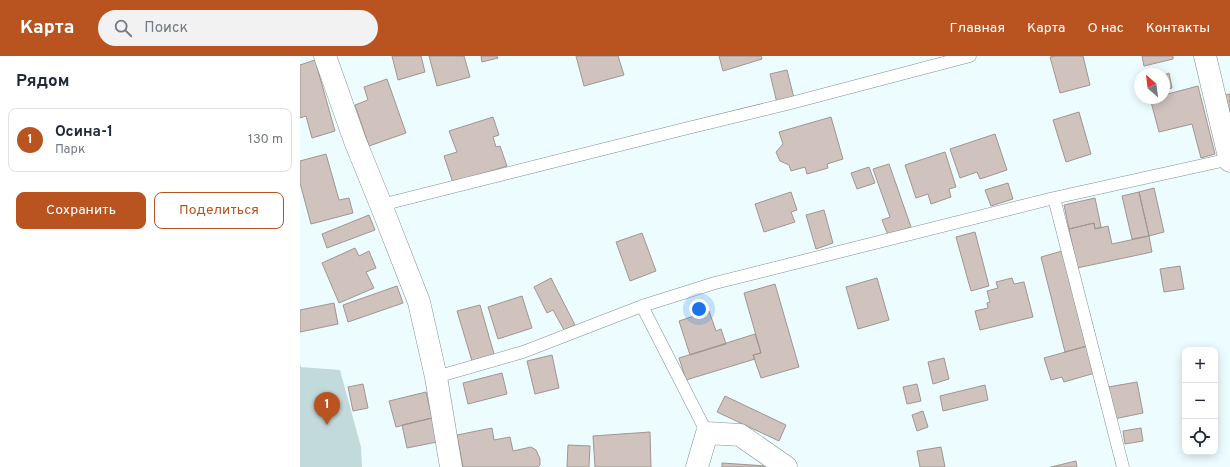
<!DOCTYPE html>
<html lang="ru">
<meta charset="utf-8">
<style>
:root{--surface:#fff;--page:#f2f2f3;--text:#1f2937;--muted:#747a83;--line:#e0e1e3;--accent:#b95421}
body{margin:0;font-family:Overpass,sans-serif;background:var(--page);color:var(--text)}
.controls{position:absolute;right:12px;bottom:12px;display:grid;overflow:hidden;border-radius:8px;box-shadow:0 2px 10px #0003}
.controls button{width:36px;height:36px;display:grid;place-items:center;padding:0;border:0;border-bottom:1px solid var(--line);background:var(--surface);color:var(--text);font:20px sans-serif}
.compass{position:absolute;left:834px;top:12px;width:36px;height:36px;border-radius:50%;background:var(--surface);box-shadow:0 2px 10px #0003;rotate:332deg}
.you{position:absolute;left:399px;top:253px;width:14px;height:14px;margin:-10px;border:3px solid #fff;border-radius:50%;background:#1a73e8;box-shadow:0 0 0 6px #1a73e833}
.badge{display:grid;place-items:center;width:26px;height:26px;border-radius:50%;background:var(--accent);color:#fff;font-size:13px;font-weight:700}
.pin{position:absolute;translate:-50% -33px;filter:drop-shadow(0 1px 2px #0008)}
.pin::after{content:'';position:absolute;top:21px;width:14px;height:12px;background:inherit;clip-path:polygon(0 0,100% 0,50% 100%)}
.list{margin:0;padding:0;list-style:none}
h2{display:flex;justify-content:space-between;align-items:center;height:52px;margin:0;padding:0 16px;font-size:17px}
h2 small{font-size:13px;font-weight:400;color:var(--muted)}
.list li{display:grid;grid-template-columns:26px 1fr auto;gap:12px;align-items:center;box-sizing:border-box;height:64px;margin:0 8px 8px;padding:0 8px;border:1px solid var(--line);border-radius:8px}
.list b{display:block;font-size:15px;white-space:nowrap}
.list p{margin:0;font-size:13px;white-space:nowrap;color:var(--muted)}
.list em{font-size:13px;font-style:normal;color:var(--muted)}
.actions{display:flex;gap:8px;padding:12px 16px}
.actions a{flex:1;padding:9px 0;border:1px solid var(--accent);border-radius:8px;text-align:center;font-size:14px;color:var(--accent)}
.actions .main{background:var(--accent);color:#fff}
.icon{flex:none;width:22px;height:22px;fill:none;stroke:currentColor;stroke-width:2;stroke-linecap:round;stroke-linejoin:round}
.map{position:relative;flex:none;width:930px;height:411px;overflow:hidden}
header{display:flex;align-items:center;gap:24px;box-sizing:border-box;height:56px;padding:0 20px;background:var(--accent);color:#fff}
header strong{font-size:19px}
nav{display:flex;gap:22px;margin-inline-start:auto;font-size:14px}
.search{width:280px;height:36px;background:var(--page);display:flex;align-items:center;gap:10px;box-sizing:border-box;padding:0 14px;border-radius:22px;color:var(--muted);font-size:15px}
main{display:flex}
aside{flex:1;background:var(--surface)}
.map>svg:first-child{display:block}
.green{fill:#c3dadd}
.building{fill:#d0c3bd;stroke:#a19590}
.lines{fill:none;stroke-linecap:round;stroke-linejoin:round}
.service-casing{stroke:#829092;stroke-width:13}
.minor-casing{stroke:#829092;stroke-width:23}
.service{stroke:#fff;stroke-width:12}
.minor{stroke:#fff;stroke-width:22}
</style>
<header>
<strong>Карта</strong>
<div class="search"><svg class="icon" aria-label="search" viewBox="0 0 24 24"><circle cx="10" cy="10" r="6"/><path d="M15 15l6 6"/></svg>Поиск</div>
<nav><a>Главная</a><a>Карта</a><a>О нас</a><a>Контакты</a></nav>
</header>
<main>
<aside>
<h2>Рядом<small></small></h2>
<ul class="list">
<li><span class="badge">1</span><div><b>Осина-1</b><p>Парк</p></div><em>130 m</em></li>
</ul>
<div class="actions"><a class="main">Сохранить</a><a>Поделиться</a></div>
</aside>
<div class="map">
<svg width="930" height="411" viewBox="0 0 930 411">
<rect width="100%" height="100%" fill="#edfcfe"/>
<path class="green" d="M 0,308 L 1,311 L 40,314 L 61,391 L 62,411 L 0,411 Z"/>
<path class="building" d="M 92,0 L 121,0 L 125,16 L 98,24 Z
M 129,0 L 164,0 L 170,21 L 137,30 Z
M 181,0 L 197,0 L 198,2 L 182,6 Z
M 276,0 L 318,0 L 324,19 L 284,30 Z
M 419,0 L 461,0 L 462,3 L 423,15 Z
M 755,0 L 783,0 L 790,29 L 760,37 L 750,1 Z
M 842,0 L 873,0 L 873,3 L 844,10 Z
M 15,4 L 35,75 L 12,82 L 6,60 L 0,62 L 0,9 Z
M 487,14 L 494,42 L 477,47 L 470,18 Z
M 869,17 L 872,32 L 864,34 L 864,19 Z
M 87,23 L 106,77 L 69,90 L 55,49 L 68,44 L 64,31 Z
M 898,30 L 915,98 L 901,102 L 892,68 L 859,76 L 850,42 L 864,42 L 864,39 Z
M 930,38 L 930,59 L 924,39 Z
M 779,56 L 791,98 L 766,106 L 753,64 Z
M 193,61 L 199,79 L 193,81 L 196,91 L 200,90 L 207,110 L 153,127 L 144,100 L 157,96 L 149,75 Z
M 531,61 L 543,103 L 527,108 L 528,112 L 507,118 L 505,111 L 491,115 L 489,109 L 480,105 L 476,96 L 483,88 L 479,76 Z
M 695,78 L 707,114 L 680,123 L 677,116 L 660,122 L 650,93 Z
M 645,96 L 656,131 L 649,133 L 651,141 L 631,148 L 628,138 L 616,142 L 605,109 Z
M 26,98 L 39,144 L 49,142 L 53,157 L 11,168 L 0,127 L 0,105 Z
M 589,108 L 611,171 L 588,179 L 582,164 L 590,161 L 573,113 Z
M 569,111 L 575,127 L 557,133 L 551,117 Z
M 708,127 L 713,143 L 691,150 L 685,134 Z
M 854,132 L 864,176 L 849,180 L 839,136 Z
M 491,136 L 497,154 L 491,156 L 495,166 L 464,176 L 455,148 Z
M 839,136 L 849,180 L 832,183 L 822,140 Z
M 795,142 L 801,171 L 795,173 L 794,167 L 769,173 L 764,149 Z
M 524,154 L 533,187 L 516,193 L 506,159 Z
M 69,159 L 75,174 L 27,192 L 22,178 Z
M 794,167 L 795,173 L 808,170 L 812,188 L 849,180 L 852,196 L 777,212 L 769,173 Z
M 675,176 L 689,230 L 671,235 L 656,181 Z
M 342,177 L 356,215 L 330,225 L 316,186 Z
M 55,192 L 59,200 L 69,195 L 76,212 L 66,216 L 74,232 L 39,247 L 22,207 Z
M 762,195 L 787,290 L 765,296 L 741,201 Z
M 880,210 L 884,233 L 864,236 L 860,213 Z
M 251,222 L 275,269 L 264,274 L 253,254 L 247,257 L 234,231 Z
M 577,222 L 589,264 L 558,273 L 546,231 Z
M 712,222 L 714,228 L 724,226 L 733,261 L 680,274 L 675,255 L 688,252 L 687,247 L 690,246 L 687,235 L 698,232 L 696,226 Z
M 475,228 L 499,311 L 461,322 L 453,299 L 461,297 L 444,237 Z
M 97,230 L 103,247 L 48,266 L 43,249 Z
M 222,240 L 232,272 L 198,283 L 188,251 Z
M 34,247 L 38,268 L 0,276 L 0,254 Z
M 180,249 L 194,298 L 172,305 L 157,255 Z
M 409,255 L 416,275 L 421,273 L 426,288 L 390,299 L 379,265 Z
M 455,278 L 461,297 L 453,299 L 455,303 L 386,324 L 379,302 Z
M 787,290 L 795,317 L 764,326 L 762,321 L 751,324 L 744,302 Z
M 252,299 L 259,332 L 235,338 L 227,305 Z
M 644,302 L 649,323 L 633,328 L 628,306 Z
M 202,317 L 207,338 L 168,348 L 163,327 Z
M 837,326 L 843,357 L 814,363 L 808,331 Z
M 63,328 L 68,352 L 53,355 L 48,331 Z
M 617,328 L 621,345 L 607,348 L 603,331 Z
M 685,329 L 688,344 L 643,355 L 640,340 Z
M 126,336 L 132,362 L 96,371 L 89,345 Z
M 425,340 L 486,369 L 479,385 L 417,356 Z
M 623,355 L 628,371 L 617,375 L 612,359 Z
M 132,362 L 137,386 L 107,392 L 102,369 Z
M 192,372 L 194,384 L 210,381 L 213,395 L 231,391 L 236,394 L 240,403 L 240,409 L 238,411 L 163,411 L 157,379 Z
M 841,372 L 843,385 L 825,388 L 823,375 Z
M 350,376 L 351,411 L 295,411 L 293,380 Z
M 268,389 L 290,390 L 289,411 L 267,411 Z
M 641,391 L 645,411 L 620,411 L 617,395 Z
M 776,405 L 777,411 L 751,411 Z
M 422,407 L 466,410 L 466,411 L 422,411 Z"/>
<g class="lines">
<g class="service-casing">
<path id="service" d="M 754,142 L 823,411
M 81,149 L 384,73 L 491,47 L 670,0
M 342,250 L 407,377
M 136,321 L 223,296 L 342,250 L 415,227 L 754,142 L 930,103"/>
</g>
<g class="minor-casing">
<path id="minor" d="M 25,0 L 55,85 L 81,149 L 119,246 L 136,321 L 151,411
M 905,0 L 930,105
M 397,411 L 407,377 L 440,379 L 486,411"/>
</g>
<use href="#service" class="service"/>
<use href="#minor" class="minor"/>
</g>
</svg>
<div class="controls">
<button>+</button>
<button>−</button>
<button><svg class="icon" aria-label="locate" viewBox="0 0 24 24"><circle cx="12" cy="12" r="6"/><path d="M12 2v4M12 18v4M2 12h4M18 12h4"/></svg></button>
</div>
<svg class="compass" viewBox="-18 -18 36 36"><path d="M0-13l5 13h-10z" fill="#e53935"/><path d="M0 13l5-13h-10z" fill="#747a83"/></svg>
<div class="you"></div>
<div class="pin badge" style="left:27px;top:369px">1</div>
</div>
</main>
